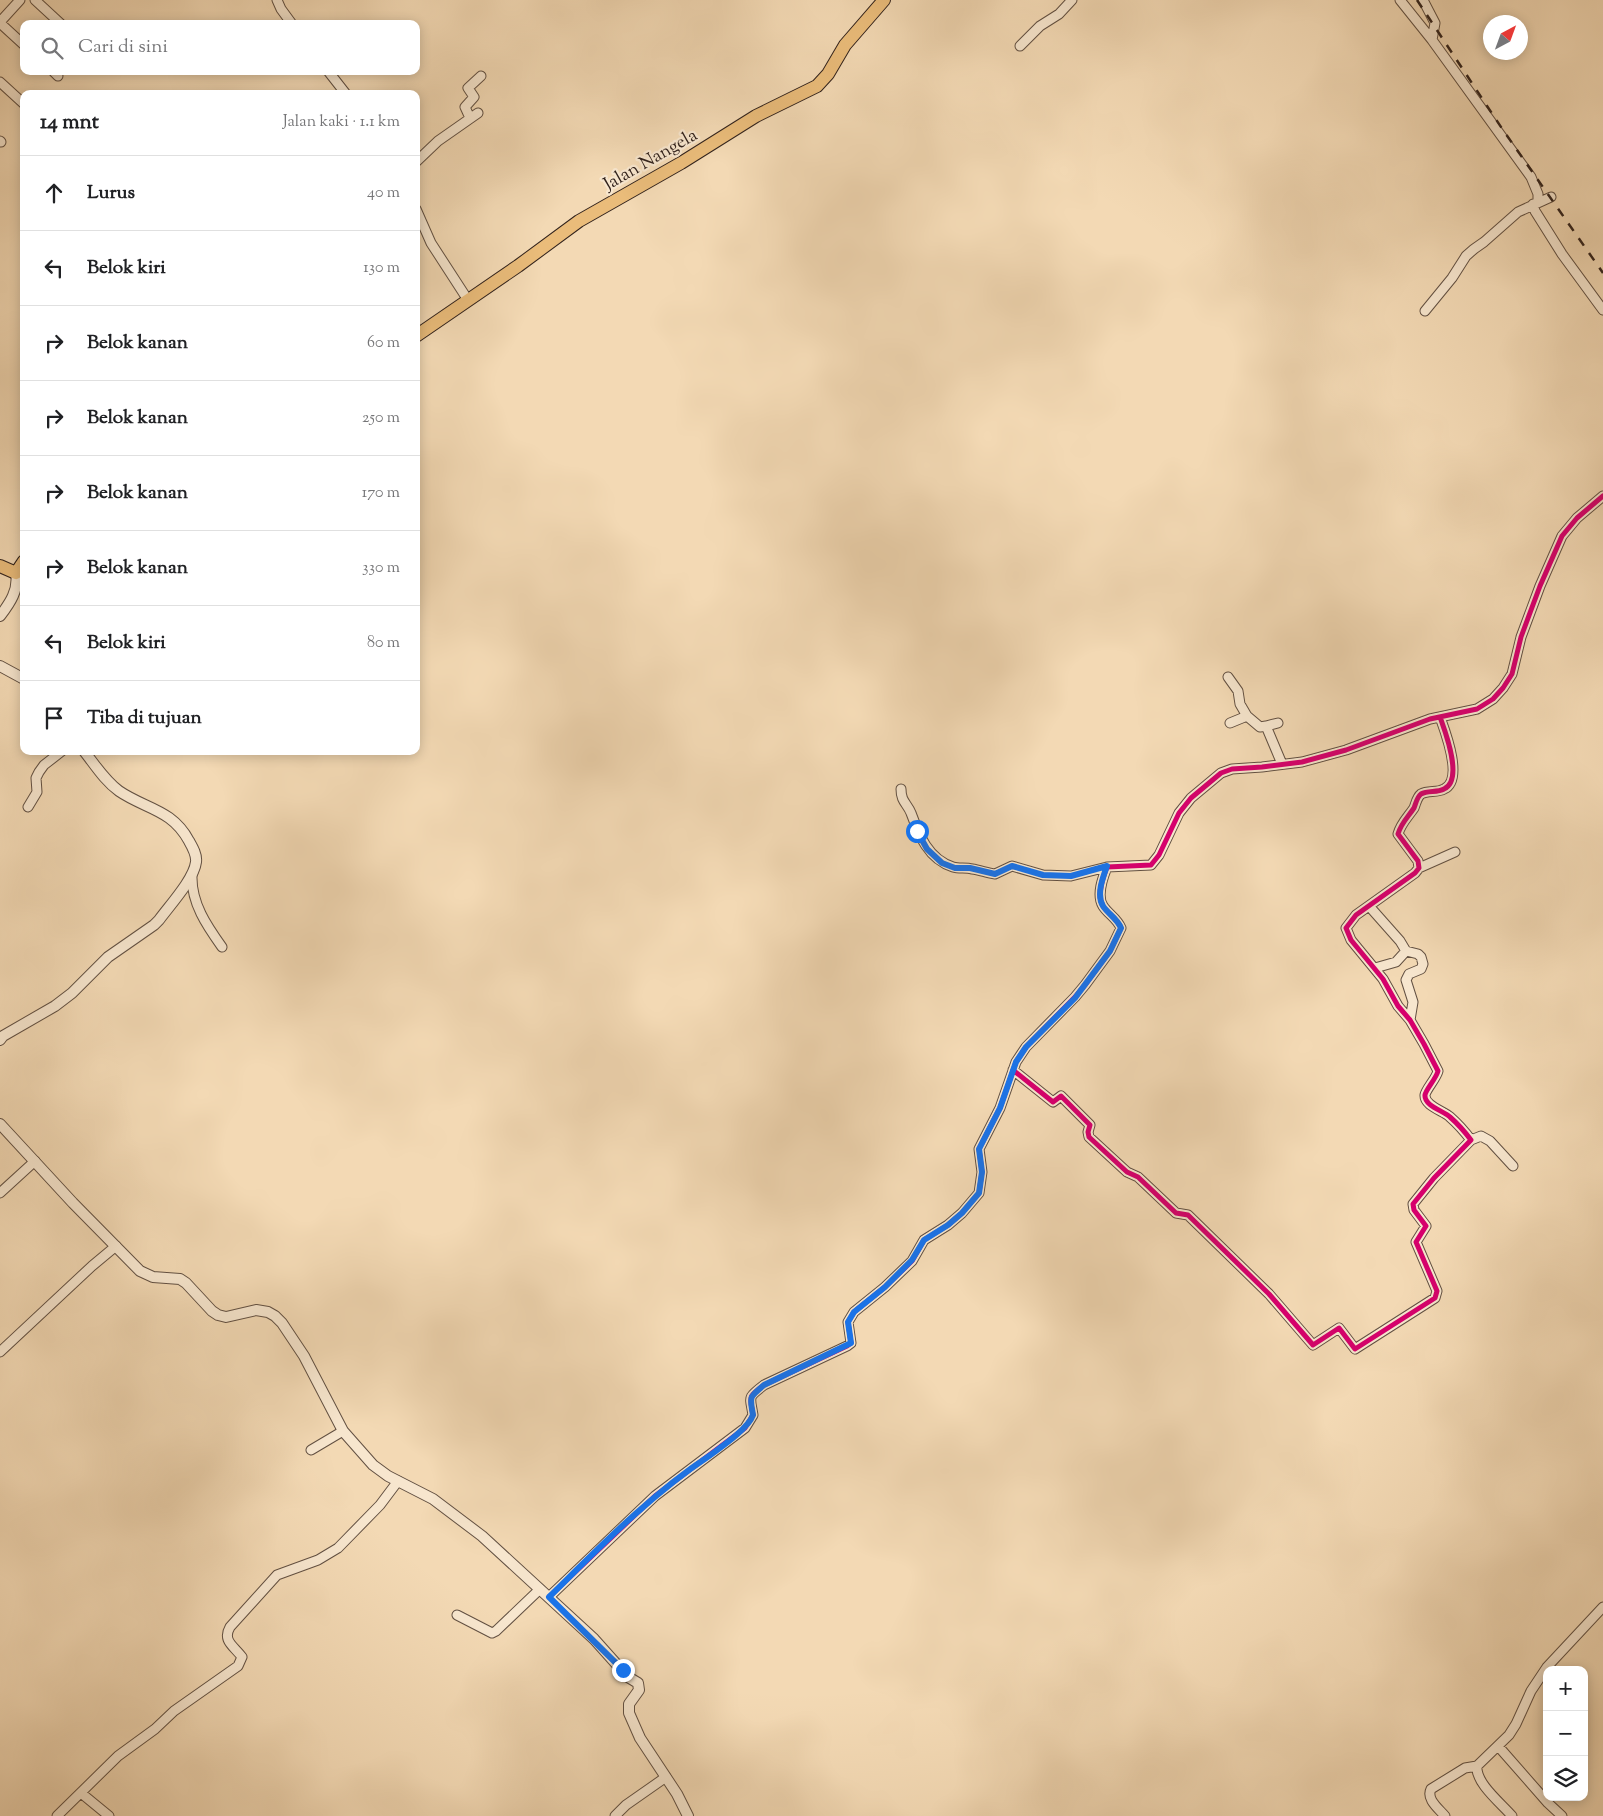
<!DOCTYPE html>
<html lang="id">
<meta charset="utf-8">
<style>
:root{--surface:#fff;--page:#f2f2f2;--text:#202124;--muted:#757577;--line:#e0e0e0}
body{margin:0;font-family:"Sorts Mill Goudy",serif;background:var(--page);color:var(--text)}
.controls{position:absolute;right:15px;bottom:15px;display:grid;overflow:hidden;border-radius:10px;box-shadow:0 2px 12px #0003}
.controls button{width:45px;height:45px;display:grid;place-items:center;padding:0;border:0;border-bottom:1px solid var(--line);background:var(--surface);color:var(--text);font:25px sans-serif}
.compass{position:absolute;left:1483px;top:15px;width:45px;height:45px;border-radius:50%;background:var(--surface);box-shadow:0 2px 12px #0003;rotate:41deg}
.stop{position:absolute;width:15px;height:15px;margin:-11px;border:4px solid #1a73e8;border-radius:50%;background:#fff}
.stop.end{background:#1a73e8;border-color:#fff;box-shadow:0 1px 5px #0008}
.list{margin:0;padding:0;list-style:none}
h2{display:flex;justify-content:space-between;align-items:center;height:65px;margin:0;padding:0 20px;font-size:21px}
h2 small{font-size:16px;font-weight:400;color:var(--muted)}
.list li{display:grid;grid-template-columns:32px 1fr auto;gap:15px;align-items:center;box-sizing:border-box;height:75px;padding:0 20px;border-top:1px solid var(--line)}
.list b{display:block;font-size:19px;white-space:nowrap}
.list em{font-size:16px;font-style:normal;color:var(--muted)}
.icon{flex:none;width:28px;height:28px;fill:none;stroke:currentColor;stroke-width:2;stroke-linecap:round;stroke-linejoin:round}
.map{position:relative;flex:none;width:1603px;height:1816px;overflow:hidden}
.search{position:absolute;background:var(--surface);box-shadow:0 2px 12px #0003;left:20px;top:20px;width:400px;height:55px;display:flex;align-items:center;gap:12px;box-sizing:border-box;padding:0 18px;border-radius:10px;color:var(--muted);font-size:19px}
.panel{position:absolute;background:var(--surface);box-shadow:0 2px 12px #0003;left:20px;top:90px;width:400px;height:665px;border-radius:10px}
.map>svg:first-child{display:block}
.lines{fill:none;stroke-linecap:round;stroke-linejoin:round}
.minor-casing{stroke:#625042;stroke-width:11}
.tertiary-casing{stroke:#625042;stroke-width:12}
.primary-casing{stroke:#31221c;stroke-width:14}
.minor{stroke:#f7e6ce;stroke-width:9}
.tertiary{stroke:#f7e6ce;stroke-width:10}
.primary{stroke:#eabc7a;stroke-width:12}
.rail{stroke:#31221c;stroke-width:2.5;stroke-dasharray:9 9;stroke-linecap:butt}
.cycleway-casing{stroke:#f7e6ce;stroke-width:8}
.cycleway{stroke:#d6006c;stroke-width:5}
.route{stroke:#1a73e8;stroke-width:6}
.labels{text-anchor:middle;stroke-width:4.5;stroke-linejoin:round;paint-order:stroke}
.street-label{font-size:18px;fill:#31221c;stroke:#f7e6ce}
</style>
<div class="map">
<svg width="1603" height="1816" viewBox="0 0 1603 1816">
<rect width="100%" height="100%" fill="#f3d9b4"/>
<filter id="stains"><feTurbulence type="fractalNoise" baseFrequency=".004" numOctaves="4"/><feColorMatrix values="0 0 0 0 .2 0 0 0 0 .09 0 0 0 0 .02 0 0 0 .5 -.17"/></filter>
<radialGradient id="worn" r=".72"><stop offset=".6" stop-color="#630" stop-opacity="0"/><stop offset="1" stop-color="#630" stop-opacity=".3"/></radialGradient>
<g class="lines">
<g class="minor-casing">
<path id="minor" d="M 35,0 L 61,24
M 277,0 L 281,9 L 292,24
M 1400,0 L 1432,40
M 1423,0 L 1435,23 L 1432,40 L 1531,177 L 1538,194 L 1538,202
M 0,22 L 20,0
M 0,23 L 24,45
M 1020,46 L 1040,26 L 1059,14 L 1072,0
M 53,71 L 58,76
M 328,71 L 346,94
M 0,82 L 24,104
M 470,118 L 465,107 L 474,97 L 468,88 L 481,76
M 0,141 L 1,142
M 416,162 L 438,141 L 478,113
M 1533,204 L 1535,211 L 1562,254 L 1603,310
M 416,209 L 431,243 L 466,297 L 469,300
M 1425,311 L 1452,278 L 1466,256 L 1474,249 L 1484,242 L 1518,212 L 1551,197
M 1228,677 L 1238,691 L 1240,704 L 1247,716 L 1260,727 L 1266,726
M 1230,723 L 1247,716
M 1278,723 L 1266,726 L 1282,764
M 901,789 C 901,802 907,803 911,813 C 919,835 928,859 953,867 C 959,869 966,867 972,869 C 980,870 987,873 995,874 L 1012,866 L 1043,875 L 1071,876 L 1107,867
M 28,807 L 37,792 L 36,778 L 39,772 L 44,765 L 62,751
M 1419,868 L 1455,852
M 192,875 C 191,903 207,926 222,947
M 1369,906 L 1400,941 L 1406,951 L 1418,954 L 1421,957 L 1423,964 L 1421,969 L 1409,974 L 1406,980 L 1413,1002 L 1410,1020
M 1375,968 L 1396,962 L 1406,951
M 1013,1070 L 1053,1102 L 1061,1096 L 1090,1125 L 1088,1132 L 1089,1137 L 1127,1172 L 1138,1177 L 1176,1213 L 1188,1215 L 1269,1294 L 1313,1345 L 1339,1328 L 1355,1349 L 1435,1298 L 1437,1291 L 1416,1242 L 1426,1226 L 1414,1210 L 1413,1204 L 1434,1178 L 1471,1140 C 1465,1132 1458,1124 1450,1117 C 1444,1111 1424,1106 1425,1095 C 1426,1089 1436,1079 1438,1071 L 1424,1044 L 1410,1020 L 1398,1006 L 1383,979 L 1351,940 L 1346,928 L 1356,915 L 1415,873 L 1419,868 L 1418,861 L 1398,834 C 1401,823 1408,817 1414,808 C 1416,803 1417,797 1421,794 C 1428,790 1437,793 1444,789 C 1464,780 1445,731 1440,717
M 1471,1140 L 1481,1136 L 1490,1141 L 1513,1166
M 0,1193 L 35,1161
M 0,1352 L 92,1266 L 116,1246
M 311,1450 L 343,1431
M 549,1597 L 655,1496 L 745,1428 L 753,1415 C 750,1396 747,1398 764,1385 L 847,1346 L 851,1343 L 848,1322 L 854,1312 L 885,1287 L 912,1261 L 924,1240 L 948,1225 L 962,1213 L 979,1193 L 982,1172 L 979,1149 L 1000,1108 L 1016,1062 L 1026,1047 L 1075,997 L 1085,985 L 1110,951 L 1121,928 C 1117,918 1108,914 1103,906 C 1096,895 1103,877 1107,867 L 1151,865 L 1159,855 L 1179,813 L 1191,798 L 1221,773 L 1232,769 L 1262,767 L 1302,762 L 1346,750 L 1430,719 L 1477,709 L 1493,699 L 1503,688 L 1512,674 L 1521,637 L 1540,586 L 1562,536 L 1577,518 L 1603,496
M 457,1615 L 492,1633 L 496,1631 L 540,1589
M 1498,1746 L 1548,1803 L 1562,1816
M 81,1793 L 109,1816
M 57,1816 L 118,1756 L 155,1729 L 174,1711 L 238,1666 L 242,1657 C 234,1646 222,1641 230,1627 L 277,1575 L 318,1560 L 338,1548 L 380,1505 L 398,1481
M 615,1816 L 626,1805 L 666,1777
M 1445,1816 C 1438,1808 1426,1799 1431,1789 L 1465,1768 L 1477,1766
M 1512,1816 C 1502,1804 1475,1783 1477,1766 L 1509,1735 L 1516,1724 L 1531,1691 L 1547,1667 L 1603,1607"/>
</g>
<g class="tertiary-casing">
<path id="tertiary" d="M 0,616 C 10,603 19,590 16,573
M 0,666 L 24,679
M 0,1040 L 3,1036 L 55,1006 L 72,993 L 108,957 L 154,925 L 159,920 C 170,905 194,879 196,862 C 197,855 193,848 189,841 C 172,809 145,809 119,791 C 105,781 95,765 84,751
M 0,1124 L 73,1203 L 140,1271 L 153,1277 L 180,1279 L 186,1283 L 212,1311 L 218,1315 L 226,1317 L 256,1310 L 268,1312 L 275,1316 L 282,1323 L 304,1356 L 343,1431 L 373,1465 L 388,1476 L 433,1499 L 482,1536 L 594,1639 L 628,1677 L 638,1683 L 639,1690 L 629,1704 L 629,1713 L 640,1738 L 677,1794 L 688,1816"/>
</g>
<g class="primary-casing">
<path id="primary" d="M 416,336 L 518,266 L 579,221 L 681,163 L 756,116 L 817,86 L 828,74 L 845,45 L 884,0
M 0,566 L 16,573 L 24,561"/>
</g>
<use href="#minor" class="minor"/>
<use href="#tertiary" class="tertiary"/>
<use href="#primary" class="primary"/>
<path class="rail" d="M 1417,0 L 1503,130 L 1603,273"/>
<g class="cycleway-casing">
<path id="cycleway" d="M 1013,1070 L 1053,1102 L 1061,1096 L 1090,1125 L 1088,1132 L 1089,1137 L 1127,1172 L 1138,1177 L 1176,1213 L 1188,1215 L 1269,1294 L 1313,1345 L 1339,1328 L 1355,1349 L 1435,1298 L 1437,1291 L 1416,1242 L 1426,1226 L 1414,1210 L 1413,1204 L 1434,1178 L 1471,1140 C 1465,1132 1458,1124 1450,1117 C 1444,1111 1424,1106 1425,1095 C 1426,1089 1436,1079 1438,1071 L 1424,1044 L 1410,1020 L 1398,1006 L 1383,979 L 1351,940 L 1346,928 L 1356,915 L 1415,873 L 1419,868 L 1418,861 L 1398,834 C 1401,823 1408,817 1414,808 C 1416,803 1417,797 1421,794 C 1428,790 1437,793 1444,789 C 1464,780 1445,731 1440,717
M 549,1597 L 655,1496 L 745,1428 L 753,1415 C 750,1396 747,1398 764,1385 L 847,1346 L 851,1343 L 848,1322 L 854,1312 L 885,1287 L 912,1261 L 924,1240 L 948,1225 L 962,1213 L 979,1193 L 982,1172 L 979,1149 L 1000,1108 L 1016,1062 L 1026,1047 L 1075,997 L 1085,985 L 1110,951 L 1121,928 C 1117,918 1108,914 1103,906 C 1096,895 1103,877 1107,867 L 1151,865 L 1159,855 L 1179,813 L 1191,798 L 1221,773 L 1232,769 L 1262,767 L 1302,762 L 1346,750 L 1430,719 L 1477,709 L 1493,699 L 1503,688 L 1512,674 L 1521,637 L 1540,586 L 1562,536 L 1577,518 L 1603,496"/>
</g>
<use href="#cycleway" class="cycleway"/>
</g>
<g class="lines">
<path class="route" d="M 623,1670 L 549,1597 C 600,1547 649,1496 709,1456 C 721,1447 748,1429 753,1415 C 750,1397 748,1398 764,1385 L 851,1343 L 848,1322 L 854,1312 L 885,1287 L 912,1260 L 924,1240 L 948,1225 L 962,1213 L 979,1193 L 982,1172 L 979,1149 L 1000,1108 L 1016,1062 L 1026,1047 L 1075,998 L 1110,951 L 1121,928 C 1117,918 1108,914 1103,906 C 1096,895 1103,877 1107,866 L 1071,876 L 1043,875 L 1012,866 L 995,874 L 970,868 L 955,868 L 942,863 L 927,849 L 917,831"/>
</g>
<g class="labels">
<g class="street-label">
<text transform="translate(650 159) rotate(-30)" y="6">Jalan Nangela</text>
</g>
</g>
<rect width="100%" height="100%" filter="url(#stains)"/>
<rect width="100%" height="100%" fill="url(#worn)"/>
</svg>
<div class="controls">
<button>+</button>
<button>−</button>
<button><svg class="icon" aria-label="layers" viewBox="0 0 24 24"><path d="M12 4l9 5-9 5-9-5zM3 14l9 5 9-5"/></svg></button>
</div>
<svg class="compass" viewBox="-18 -18 36 36"><path d="M0-13l5 13h-10z" fill="#e53935"/><path d="M0 13l5-13h-10z" fill="#757577"/></svg>
<div class="stop" style="left:917px;top:831px"></div>
<div class="stop end" style="left:623px;top:1670px"></div>
<div class="search"><svg class="icon" aria-label="search" viewBox="0 0 24 24"><circle cx="10" cy="10" r="6"/><path d="M15 15l6 6"/></svg>Cari di sini</div>
<section class="panel">
<h2>14 mnt<small>Jalan kaki · 1.1 km</small></h2>
<ul class="list">
<li><svg class="icon" aria-label="ahead" viewBox="0 0 24 24"><path d="M12 20V5M6 11l6-6 6 6"/></svg><div><b>Lurus</b></div><em>40 m</em></li>
<li><svg class="icon" aria-label="left" viewBox="0 0 24 24"><path d="M17 20v-9H6M10 6l-5 5 5 5"/></svg><div><b>Belok kiri</b></div><em>130 m</em></li>
<li><svg class="icon" aria-label="right" viewBox="0 0 24 24"><path d="M7 20v-9h11M14 6l5 5-5 5"/></svg><div><b>Belok kanan</b></div><em>60 m</em></li>
<li><svg class="icon" aria-label="right" viewBox="0 0 24 24"><path d="M7 20v-9h11M14 6l5 5-5 5"/></svg><div><b>Belok kanan</b></div><em>250 m</em></li>
<li><svg class="icon" aria-label="right" viewBox="0 0 24 24"><path d="M7 20v-9h11M14 6l5 5-5 5"/></svg><div><b>Belok kanan</b></div><em>170 m</em></li>
<li><svg class="icon" aria-label="right" viewBox="0 0 24 24"><path d="M7 20v-9h11M14 6l5 5-5 5"/></svg><div><b>Belok kanan</b></div><em>330 m</em></li>
<li><svg class="icon" aria-label="left" viewBox="0 0 24 24"><path d="M17 20v-9H6M10 6l-5 5 5 5"/></svg><div><b>Belok kiri</b></div><em>80 m</em></li>
<li><svg class="icon" aria-label="arrive" viewBox="0 0 24 24"><path d="M6 21V4h12l-3 4 3 4H6"/></svg><div><b>Tiba di tujuan</b></div></li>
</ul>
</section>
</div>
